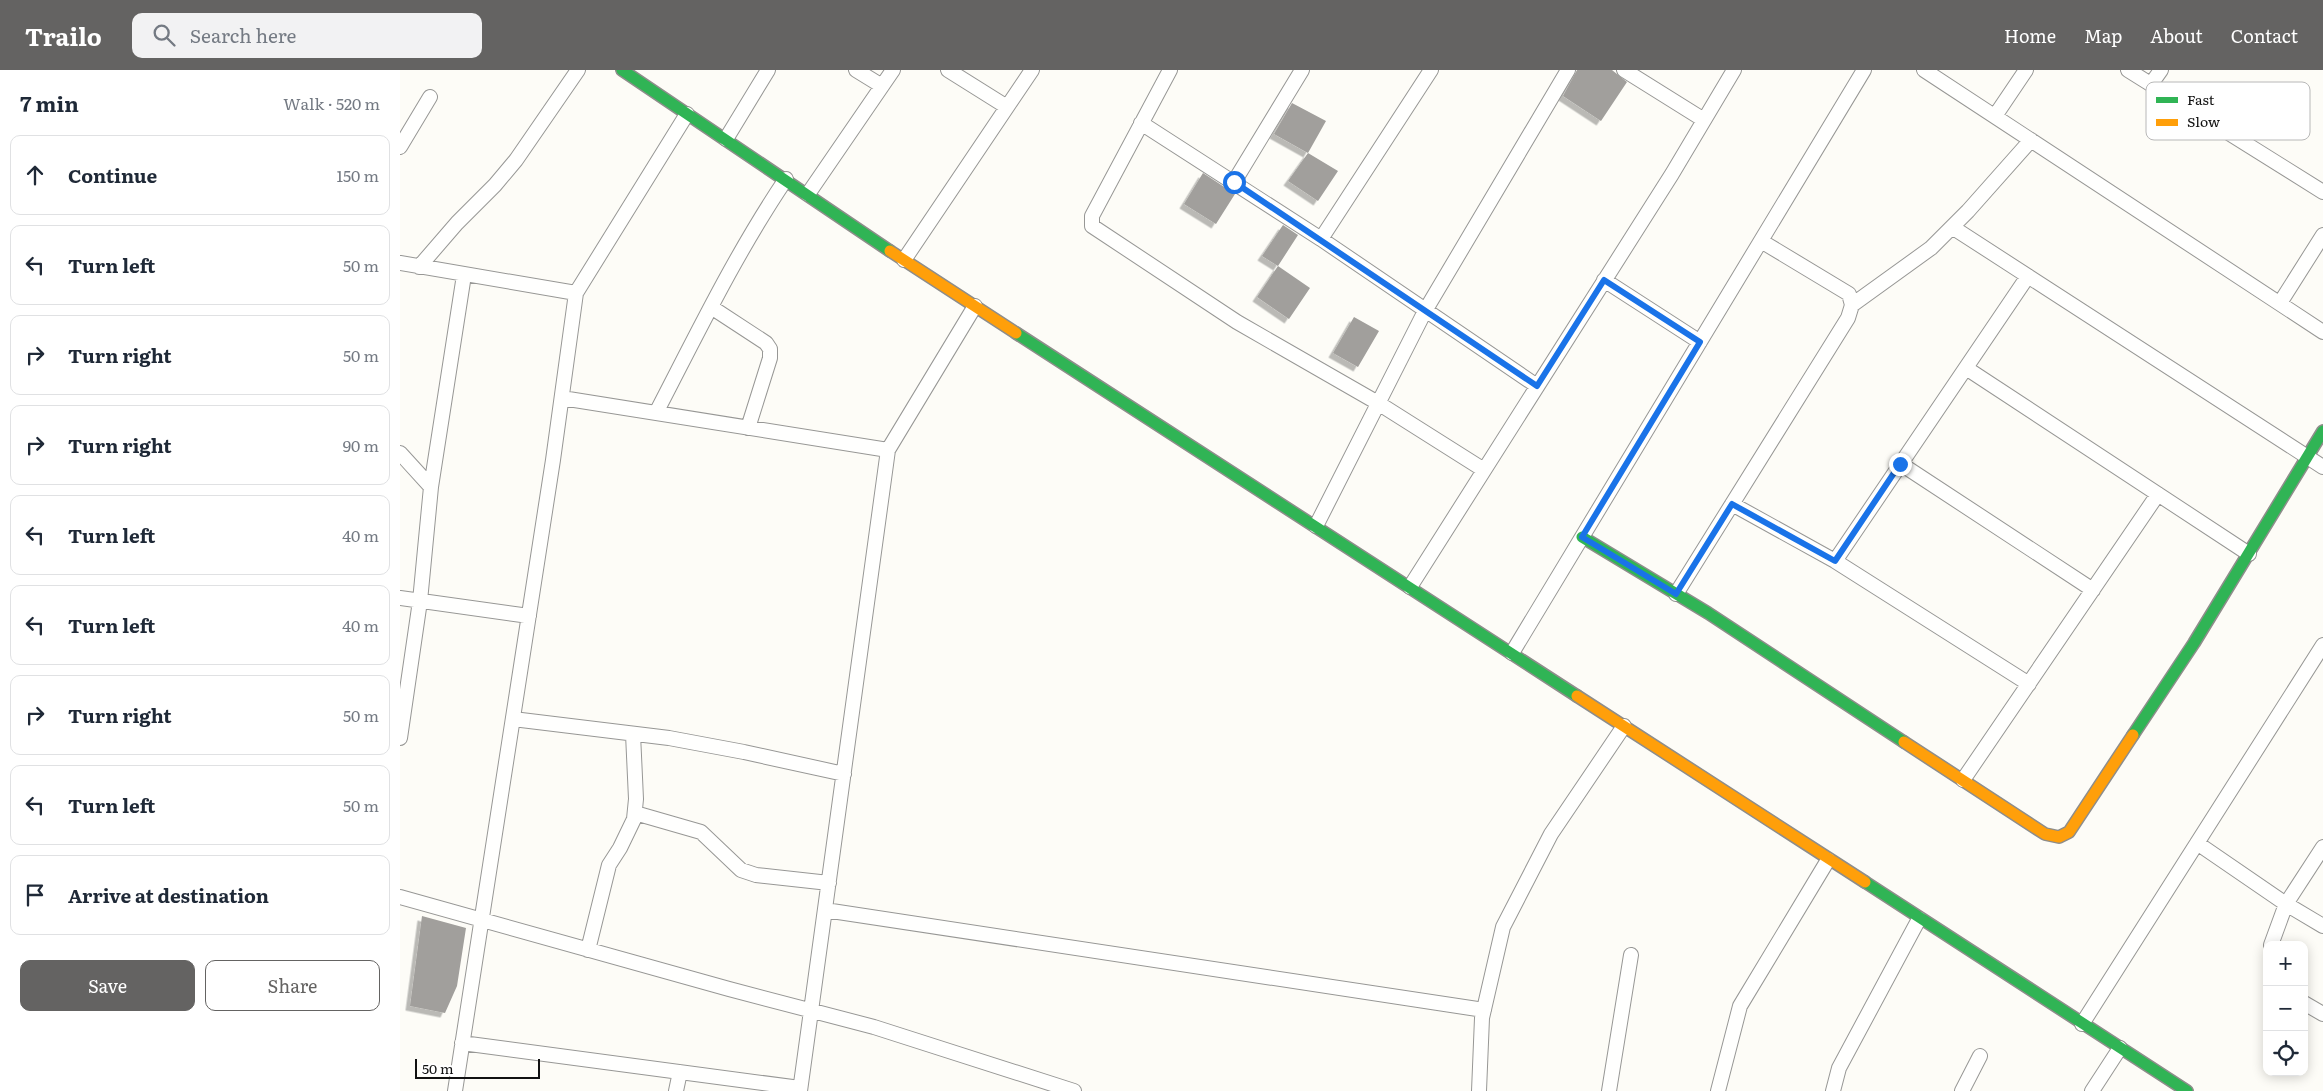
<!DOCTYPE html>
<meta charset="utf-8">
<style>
:root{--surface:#fff;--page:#f2f2f3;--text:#1f2937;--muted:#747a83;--line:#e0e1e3;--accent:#646362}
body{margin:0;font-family:Literata,serif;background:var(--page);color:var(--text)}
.controls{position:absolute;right:15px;bottom:15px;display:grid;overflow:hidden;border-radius:10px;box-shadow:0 2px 12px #0003}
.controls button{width:45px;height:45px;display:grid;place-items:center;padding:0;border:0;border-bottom:1px solid var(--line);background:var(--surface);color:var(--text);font:25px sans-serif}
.scale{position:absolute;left:15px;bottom:12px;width:125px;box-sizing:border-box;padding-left:5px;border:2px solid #111;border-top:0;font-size:14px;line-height:18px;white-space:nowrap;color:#111;-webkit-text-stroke:4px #fff;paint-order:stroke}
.stop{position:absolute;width:15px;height:15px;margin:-11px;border:4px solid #1a73e8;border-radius:50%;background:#fff}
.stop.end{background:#1a73e8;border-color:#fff;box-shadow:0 1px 5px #0008}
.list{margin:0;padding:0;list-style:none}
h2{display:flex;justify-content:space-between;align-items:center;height:65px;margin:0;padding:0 20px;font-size:21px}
h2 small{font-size:16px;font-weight:400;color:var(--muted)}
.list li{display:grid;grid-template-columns:32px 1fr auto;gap:15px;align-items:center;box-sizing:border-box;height:80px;margin:0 10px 10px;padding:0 10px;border:1px solid var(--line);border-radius:10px}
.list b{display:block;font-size:19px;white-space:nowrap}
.list em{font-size:16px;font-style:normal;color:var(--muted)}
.actions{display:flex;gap:10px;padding:15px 20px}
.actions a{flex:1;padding:11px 0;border:1px solid var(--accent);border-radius:10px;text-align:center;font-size:18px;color:var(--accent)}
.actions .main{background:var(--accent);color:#fff}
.icon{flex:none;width:28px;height:28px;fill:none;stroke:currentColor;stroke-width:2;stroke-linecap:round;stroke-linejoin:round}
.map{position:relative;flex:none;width:1923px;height:1021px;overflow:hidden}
header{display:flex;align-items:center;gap:30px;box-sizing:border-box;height:70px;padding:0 25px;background:var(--accent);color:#fff}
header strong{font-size:24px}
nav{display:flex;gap:28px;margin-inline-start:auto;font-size:18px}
.search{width:350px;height:45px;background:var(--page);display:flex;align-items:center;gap:12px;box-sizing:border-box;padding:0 18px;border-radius:10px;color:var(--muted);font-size:19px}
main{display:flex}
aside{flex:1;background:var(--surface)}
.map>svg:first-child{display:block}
.building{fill:#a19f9c;filter:url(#shadow)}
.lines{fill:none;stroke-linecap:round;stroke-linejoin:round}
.street-casing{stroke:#979795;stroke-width:16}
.fast-casing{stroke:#8e8d8b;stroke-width:14}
.slow-casing{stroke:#8e8d8b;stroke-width:14}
.street{stroke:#fffffe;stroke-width:14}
.fast{stroke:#30b455;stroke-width:11}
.slow{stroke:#ff9f0a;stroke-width:11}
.route{stroke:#1a73e8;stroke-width:6}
.key{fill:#fff;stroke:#b8b8b8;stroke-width:1}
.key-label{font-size:14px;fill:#111}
</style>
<header>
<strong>Trailo</strong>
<div class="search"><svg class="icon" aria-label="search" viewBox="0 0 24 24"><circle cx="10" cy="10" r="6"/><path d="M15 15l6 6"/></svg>Search here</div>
<nav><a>Home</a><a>Map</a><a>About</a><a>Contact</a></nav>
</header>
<main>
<aside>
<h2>7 min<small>Walk · 520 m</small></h2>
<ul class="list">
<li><svg class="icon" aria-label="ahead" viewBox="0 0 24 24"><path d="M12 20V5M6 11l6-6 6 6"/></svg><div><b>Continue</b></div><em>150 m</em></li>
<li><svg class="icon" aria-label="left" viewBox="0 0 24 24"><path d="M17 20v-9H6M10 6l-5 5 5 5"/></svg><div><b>Turn left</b></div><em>50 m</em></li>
<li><svg class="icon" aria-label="right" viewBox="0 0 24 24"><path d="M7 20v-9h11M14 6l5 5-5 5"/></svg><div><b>Turn right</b></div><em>50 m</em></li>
<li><svg class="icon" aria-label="right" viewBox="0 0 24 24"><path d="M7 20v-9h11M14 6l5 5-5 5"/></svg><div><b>Turn right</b></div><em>90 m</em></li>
<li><svg class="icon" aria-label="left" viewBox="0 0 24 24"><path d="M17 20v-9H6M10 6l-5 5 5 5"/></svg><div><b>Turn left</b></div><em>40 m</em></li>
<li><svg class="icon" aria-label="left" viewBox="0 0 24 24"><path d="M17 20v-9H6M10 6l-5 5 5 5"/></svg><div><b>Turn left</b></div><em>40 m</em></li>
<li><svg class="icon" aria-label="right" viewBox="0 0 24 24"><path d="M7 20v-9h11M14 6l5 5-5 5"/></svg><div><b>Turn right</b></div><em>50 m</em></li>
<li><svg class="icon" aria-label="left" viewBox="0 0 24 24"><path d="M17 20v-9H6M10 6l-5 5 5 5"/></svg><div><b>Turn left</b></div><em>50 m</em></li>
<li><svg class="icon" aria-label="arrive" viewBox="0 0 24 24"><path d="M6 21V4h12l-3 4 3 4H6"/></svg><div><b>Arrive at destination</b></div></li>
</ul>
<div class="actions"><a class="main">Save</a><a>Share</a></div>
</aside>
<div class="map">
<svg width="1923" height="1021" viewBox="0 0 1923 1021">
<defs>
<filter id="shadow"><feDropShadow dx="-4.5" dy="4.5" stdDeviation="0" flood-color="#0004"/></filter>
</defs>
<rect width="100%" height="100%" fill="#fdfcf7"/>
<path class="building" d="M 1177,0 L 1212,0 L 1227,12 L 1201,51 L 1163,26 Z
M 892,33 L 926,51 L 908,83 L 874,64 Z
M 908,83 L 938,101 L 918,131 L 888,111 Z
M 803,103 L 835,124 L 816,154 L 784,134 Z
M 883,155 L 898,165 L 878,196 L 862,186 Z
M 878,196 L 910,218 L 889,249 L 857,227 Z
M 954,247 L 979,261 L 958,297 L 933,283 Z
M 22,846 L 66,858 L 57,916 L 45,943 L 10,936 Z"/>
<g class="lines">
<g class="street-casing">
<path id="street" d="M 456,0 L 482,16
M 548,0 L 607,37
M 770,0 L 692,146 L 692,156 L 837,252 L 978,333 L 1084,400
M 1224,0 L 1304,50
M 1524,0 L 1923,262
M 1728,0 L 1923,122
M 1751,14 L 1761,0
M 1595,46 L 1626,0
M 741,53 L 921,169 L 1137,316
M 326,69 L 368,0
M 0,77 L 30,27
M 834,112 L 902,0
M 408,124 L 493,0
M 1552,157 L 1923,397
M 921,169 L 1031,0
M 504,190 L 632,0
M 0,193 L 176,223
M 19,197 L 57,153 L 95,115 L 116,90 L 178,0
M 1204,210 L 1300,272
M 1880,233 L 1923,165
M 1452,235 L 1531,178 L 1568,141 L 1631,70
M 311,237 L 366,273 L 370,279 L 370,288 L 348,358
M 1566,298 L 1849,484
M 162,328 L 488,380
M 256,343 C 297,264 336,183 386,109
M 0,383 L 31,417
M 1501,394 L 1693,520
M 1332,434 L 1435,491 L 1629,614
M 916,456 L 1025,241 L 1168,0
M 1435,491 L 1628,206
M 1010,517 L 1272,104 L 1334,0
M 1276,524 L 1448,248 L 1452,235 L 1449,224 L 1361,171
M 0,528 L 129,546
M 1112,583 L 1464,0
M 113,649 L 269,668 L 344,682 L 444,704
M 0,668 L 20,531 L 31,417 L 64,205
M 1563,710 L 1758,424
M 235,743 L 301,762 L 341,800 L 356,805 L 429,813
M 1797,773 L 1886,834 L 1923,856
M 0,827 L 329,919 L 474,957 L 674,1021
M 425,840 L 1084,940
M 1871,875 L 1886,834 L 1923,777
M 188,880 L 209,795 L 220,778 L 234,749 L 236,729 L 233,664
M 1904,933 L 1923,944
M 1682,954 L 1923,575
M 62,973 L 400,1018
M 55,1021 L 153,390 L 176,223 L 287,44
M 276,1021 L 280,1002
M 400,1021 L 488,380 L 575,236
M 1079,1021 L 1082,948 L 1103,857 L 1151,764 L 1224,656
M 1209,1021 L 1231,885
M 1318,1021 L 1340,936 L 1428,790
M 1433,1021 L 1439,998 L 1519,849
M 1562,1021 L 1580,986
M 1692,1021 L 1720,978"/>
</g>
<g class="fast-casing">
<path id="fast" d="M 222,0 L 490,181
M 616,263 L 1177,626
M 1182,467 L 1308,543 L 1504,672
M 1733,665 L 1794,573 L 1923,361
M 1465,812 L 1787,1021"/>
</g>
<g class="slow-casing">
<path id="slow" d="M 490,181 L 616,263
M 1177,626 L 1465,812
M 1504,672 L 1645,764 L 1659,767 L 1669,762 L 1733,665"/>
</g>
<use href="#street" class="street"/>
<use href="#fast" class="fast"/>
<use href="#slow" class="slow"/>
</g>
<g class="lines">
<path class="route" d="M 834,112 L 1137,316 L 1204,210 L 1300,272 L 1182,467 L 1276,524 L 1332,434 L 1435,491 L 1500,394"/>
</g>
<rect x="1746" y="12" width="164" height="58" rx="8" class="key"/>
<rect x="1756" y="27" width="22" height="6" fill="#30b455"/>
<rect x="1756" y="49" width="22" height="7" fill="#ff9f0a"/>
<g class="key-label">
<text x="1787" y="35">Fast</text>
<text x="1787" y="57">Slow</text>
</g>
</svg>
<div class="controls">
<button>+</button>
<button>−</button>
<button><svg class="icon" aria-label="locate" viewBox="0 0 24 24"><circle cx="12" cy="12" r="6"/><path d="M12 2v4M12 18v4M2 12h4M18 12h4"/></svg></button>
</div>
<div class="scale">50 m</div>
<div class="stop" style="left:834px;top:112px"></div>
<div class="stop end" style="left:1500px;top:394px"></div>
</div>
</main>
